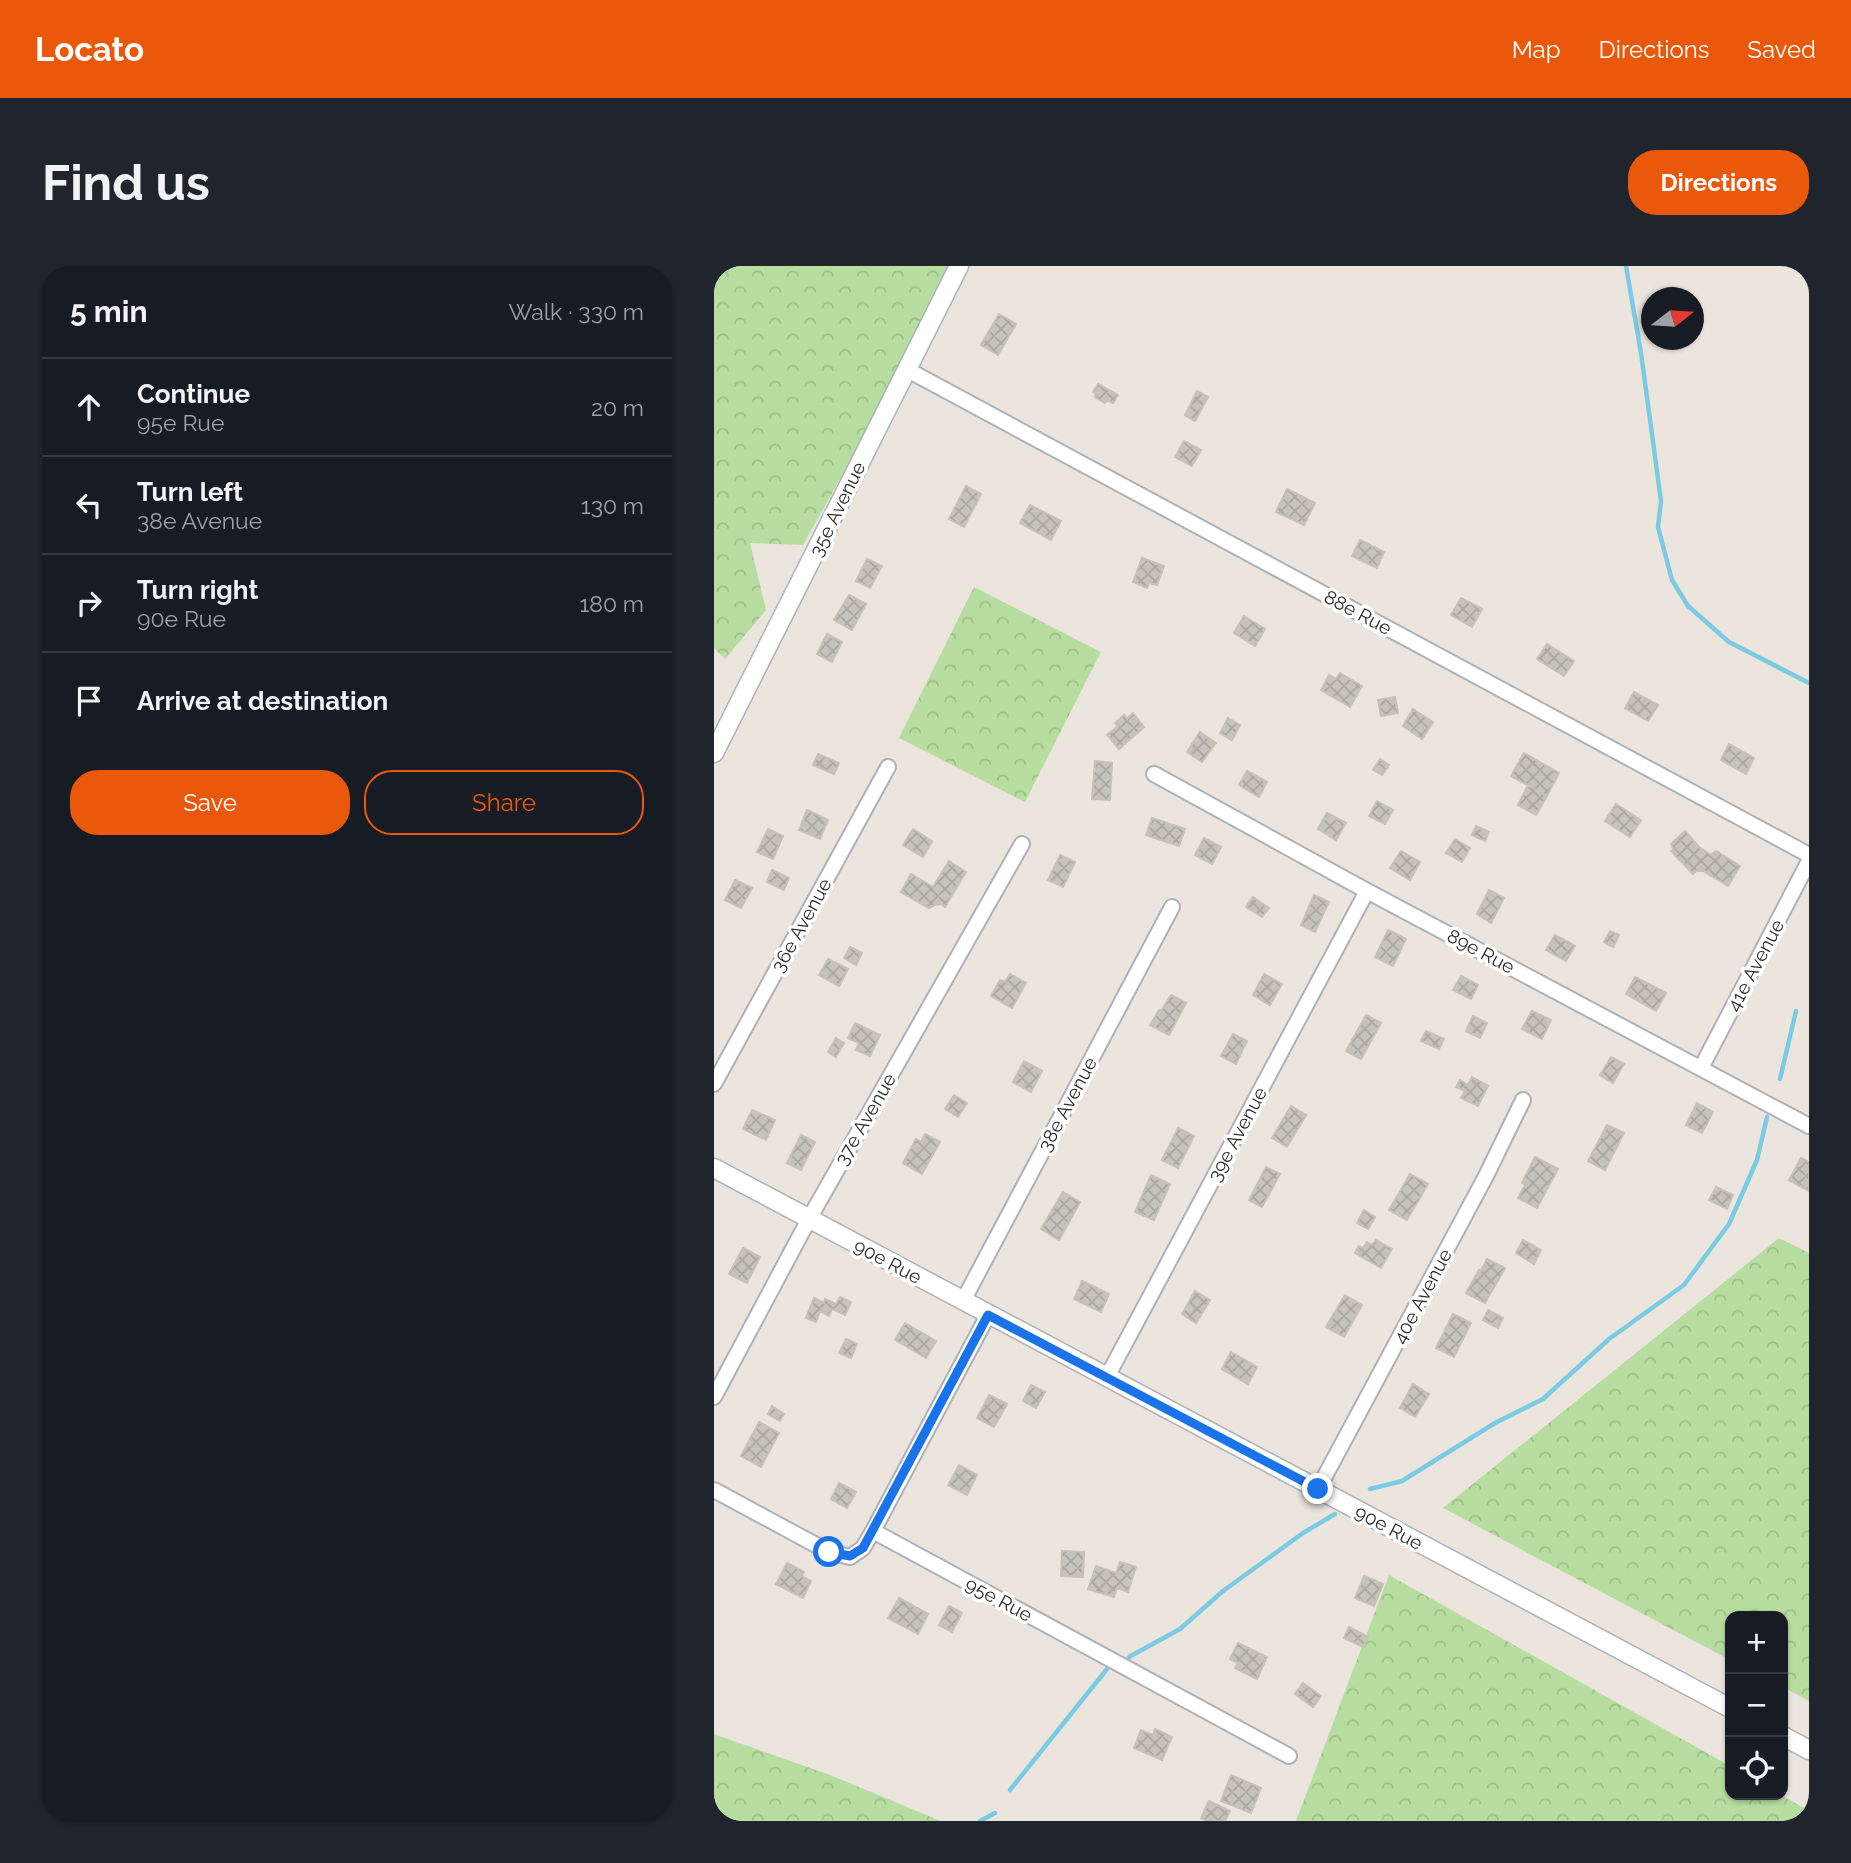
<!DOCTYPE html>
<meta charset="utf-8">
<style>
:root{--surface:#171b24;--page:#20242c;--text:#f1f3f6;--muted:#9ea1a6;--line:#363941;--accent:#ea580c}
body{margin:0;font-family:Raleway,sans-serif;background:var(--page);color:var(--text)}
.controls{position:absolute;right:21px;bottom:21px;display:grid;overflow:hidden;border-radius:14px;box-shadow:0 2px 5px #0004}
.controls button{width:63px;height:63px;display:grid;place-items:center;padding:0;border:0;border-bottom:2px solid var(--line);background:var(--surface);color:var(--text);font:35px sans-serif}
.compass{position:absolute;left:927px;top:21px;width:63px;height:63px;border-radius:50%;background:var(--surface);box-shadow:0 2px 5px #0004;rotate:73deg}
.stop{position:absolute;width:21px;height:21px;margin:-16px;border:5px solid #1a73e8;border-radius:50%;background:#fff}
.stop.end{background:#1a73e8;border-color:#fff;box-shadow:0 2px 7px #0008}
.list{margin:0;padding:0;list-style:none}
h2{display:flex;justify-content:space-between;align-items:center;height:91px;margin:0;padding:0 28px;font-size:30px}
h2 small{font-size:23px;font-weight:400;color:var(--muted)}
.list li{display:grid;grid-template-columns:46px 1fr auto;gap:21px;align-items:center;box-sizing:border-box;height:98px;padding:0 28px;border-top:2px solid var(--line)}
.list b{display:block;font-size:26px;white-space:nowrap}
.list p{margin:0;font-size:23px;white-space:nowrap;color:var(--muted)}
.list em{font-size:23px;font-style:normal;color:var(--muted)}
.actions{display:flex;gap:14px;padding:21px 28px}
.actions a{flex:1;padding:16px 0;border:2px solid var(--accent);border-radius:28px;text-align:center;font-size:24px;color:var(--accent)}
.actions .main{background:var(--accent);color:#fff}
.icon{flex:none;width:38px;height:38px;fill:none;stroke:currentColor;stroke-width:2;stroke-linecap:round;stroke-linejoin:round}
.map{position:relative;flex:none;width:1095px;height:1555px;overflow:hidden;border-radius:28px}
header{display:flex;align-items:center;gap:42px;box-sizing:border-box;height:98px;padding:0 35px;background:var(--accent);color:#fff}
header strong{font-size:33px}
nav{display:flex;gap:38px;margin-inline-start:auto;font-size:24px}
.intro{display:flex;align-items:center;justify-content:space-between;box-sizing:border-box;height:168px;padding:0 42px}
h1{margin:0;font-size:49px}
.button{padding:18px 32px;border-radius:28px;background:var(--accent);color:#fff;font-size:24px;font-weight:700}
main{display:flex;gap:42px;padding:0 42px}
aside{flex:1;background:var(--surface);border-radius:28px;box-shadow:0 2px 5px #0004}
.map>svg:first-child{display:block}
.forest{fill:url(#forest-crowns)}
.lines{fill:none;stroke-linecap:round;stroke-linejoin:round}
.stream{stroke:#7bcbe4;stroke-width:4.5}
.building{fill:url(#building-cross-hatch);stroke:#c7c1b8;stroke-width:2}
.minor-casing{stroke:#afb1ba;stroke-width:18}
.tertiary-casing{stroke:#afb1ba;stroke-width:21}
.minor{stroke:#fff;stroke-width:14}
.tertiary{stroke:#fff;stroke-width:18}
.route{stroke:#1a73e8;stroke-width:9}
.labels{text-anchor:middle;stroke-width:7;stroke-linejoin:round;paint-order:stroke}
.street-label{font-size:19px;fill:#2b2b2b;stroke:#fff}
</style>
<header>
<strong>Locato</strong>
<nav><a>Map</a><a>Directions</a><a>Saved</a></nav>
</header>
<div class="intro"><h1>Find us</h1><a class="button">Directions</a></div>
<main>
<aside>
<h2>5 min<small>Walk · 330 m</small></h2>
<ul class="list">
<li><svg class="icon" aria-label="ahead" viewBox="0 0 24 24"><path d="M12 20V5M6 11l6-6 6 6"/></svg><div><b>Continue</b><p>95e Rue</p></div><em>20 m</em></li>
<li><svg class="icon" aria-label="left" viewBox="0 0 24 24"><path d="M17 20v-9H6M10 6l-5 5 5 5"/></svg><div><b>Turn left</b><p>38e Avenue</p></div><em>130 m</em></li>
<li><svg class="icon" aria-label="right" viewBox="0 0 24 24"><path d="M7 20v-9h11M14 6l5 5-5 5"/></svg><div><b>Turn right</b><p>90e Rue</p></div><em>180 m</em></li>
<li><svg class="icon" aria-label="arrive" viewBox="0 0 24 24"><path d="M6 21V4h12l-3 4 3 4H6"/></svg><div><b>Arrive at destination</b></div></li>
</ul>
<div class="actions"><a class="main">Save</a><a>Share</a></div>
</aside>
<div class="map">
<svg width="1095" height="1555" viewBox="0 0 1095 1555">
<defs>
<pattern id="forest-crowns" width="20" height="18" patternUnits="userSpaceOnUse" patternTransform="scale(1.75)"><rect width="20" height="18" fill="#b7dda0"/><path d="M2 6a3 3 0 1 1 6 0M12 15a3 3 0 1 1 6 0" fill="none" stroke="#9ebe8a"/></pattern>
<pattern id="building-cross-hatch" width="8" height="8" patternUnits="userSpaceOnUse" patternTransform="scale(1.75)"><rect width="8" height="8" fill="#c7c3bc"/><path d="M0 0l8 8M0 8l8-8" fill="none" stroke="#aba8a2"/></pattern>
</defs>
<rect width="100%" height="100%" fill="#ebe5de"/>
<path class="forest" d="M 0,0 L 245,0 L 89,279 L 36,277 L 52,344 L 11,393 L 0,382 Z
M 260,321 L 387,386 L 311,536 L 185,472 Z
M 1065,972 L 1095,987 L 1095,1435 L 1069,1421 L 1069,1350 L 1016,1350 L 1016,1394 L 729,1242 Z
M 675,1309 L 1016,1500 L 1016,1529 L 1067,1529 L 1092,1543 L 1085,1555 L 582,1555 Z
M 0,1468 L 116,1509 L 227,1555 L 0,1555 Z"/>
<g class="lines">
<path class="stream" d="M 912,0 L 927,87 L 947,235 L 944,261 L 958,314 L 974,340 L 1015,376 L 1095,417
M 1066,813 L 1082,745
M 656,1223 L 688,1215 L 781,1157 L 829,1133 L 895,1073 L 970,1019 L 1015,958 L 1043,894 L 1053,851
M 415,1391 L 466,1363 L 509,1325 L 589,1267 L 621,1248
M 296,1524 L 393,1403
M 266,1555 L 281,1547"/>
</g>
<path class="building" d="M 285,48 L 302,58 L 284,89 L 267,79 Z
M 384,118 L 404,129 L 399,137 L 393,134 L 391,137 L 381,131 L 382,128 L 379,126 Z
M 483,125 L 494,131 L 481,155 L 471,149 Z
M 470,175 L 487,184 L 478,200 L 461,191 Z
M 252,220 L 267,228 L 250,261 L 235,253 Z
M 573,223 L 601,237 L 590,259 L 562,246 Z
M 316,239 L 347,255 L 337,274 L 306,257 Z
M 646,274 L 670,286 L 663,302 L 638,290 Z
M 428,292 L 450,300 L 443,319 L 435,317 L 433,322 L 419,316 Z
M 153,293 L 168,300 L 156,322 L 142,315 Z
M 135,329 L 152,338 L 138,364 L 120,354 Z
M 747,332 L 768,343 L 758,361 L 737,349 Z
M 530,350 L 551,363 L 541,380 L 520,367 Z
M 113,368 L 128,376 L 118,396 L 103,388 Z
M 833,378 L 860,395 L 850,410 L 823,393 Z
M 626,407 L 648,420 L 636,441 L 607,424 L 615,409 L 622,413 Z
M 920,426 L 944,439 L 934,455 L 911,442 Z
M 681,431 L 684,447 L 667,450 L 664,434 Z
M 699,443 L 719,456 L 708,473 L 689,460 Z
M 419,447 L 430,461 L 405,483 L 393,469 L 404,460 L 401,457 L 410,449 L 413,453 Z
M 514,452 L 526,459 L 518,474 L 506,467 Z
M 486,466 L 502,477 L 488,496 L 473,486 Z
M 1015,478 L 1040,492 L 1032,508 L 1007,494 Z
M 810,487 L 845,507 L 833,530 L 797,510 Z
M 104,488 L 125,497 L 120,508 L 99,499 Z
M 666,493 L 675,499 L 668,509 L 659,504 Z
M 381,495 L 398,497 L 396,534 L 378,533 Z
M 533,505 L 553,516 L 545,531 L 525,519 Z
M 814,519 L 833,530 L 822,549 L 804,539 Z
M 663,535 L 679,544 L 671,558 L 655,550 Z
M 902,538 L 927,554 L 916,571 L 891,555 Z
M 93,544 L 114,554 L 106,573 L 85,564 Z
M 613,547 L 632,557 L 622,574 L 604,563 Z
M 438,552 L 471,563 L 465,580 L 432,569 Z
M 762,560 L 775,566 L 771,575 L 758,569 Z
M 54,563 L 69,570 L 59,593 L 43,586 Z
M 199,563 L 218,575 L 209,591 L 189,579 Z
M 971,565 L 985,581 L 997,589 L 1002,585 L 1026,600 L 1014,620 L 989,605 L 982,605 L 979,608 L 957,585 L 960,584 L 957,578 Z
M 490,572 L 507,581 L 498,598 L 481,589 Z
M 741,573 L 756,582 L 748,596 L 732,587 Z
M 687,585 L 706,596 L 696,614 L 676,602 Z
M 346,589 L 361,596 L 349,621 L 334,614 Z
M 235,595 L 252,606 L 231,641 L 227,638 L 221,639 L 215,642 L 187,626 L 197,608 L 219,621 Z
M 58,604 L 75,612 L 70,624 L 53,616 Z
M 21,614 L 38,622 L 27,642 L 11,634 Z
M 775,624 L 790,632 L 777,657 L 763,648 Z
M 600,629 L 615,636 L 601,666 L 587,659 Z
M 539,631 L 555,642 L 548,651 L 532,641 Z
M 674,664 L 692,673 L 679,700 L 661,691 Z
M 896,665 L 905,669 L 899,681 L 890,676 Z
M 841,669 L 861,680 L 852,695 L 832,684 Z
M 136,681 L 148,687 L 142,699 L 130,692 Z
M 114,693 L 134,703 L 125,720 L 105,709 Z
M 296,708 L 312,717 L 298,742 L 277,730 L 286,714 L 291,716 Z
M 550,708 L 568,718 L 556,739 L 539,729 Z
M 747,710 L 764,719 L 757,733 L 739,724 Z
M 921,711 L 952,727 L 942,745 L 912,728 Z
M 457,729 L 472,737 L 455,769 L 436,759 L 445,744 L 447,745 Z
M 818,745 L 837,754 L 828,773 L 808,763 Z
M 652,749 L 667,757 L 647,793 L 632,785 Z
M 759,750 L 773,757 L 766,772 L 752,765 Z
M 141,757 L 166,769 L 156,790 L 142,784 L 145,777 L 134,772 Z
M 712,765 L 730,773 L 725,783 L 707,775 Z
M 519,768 L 533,775 L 522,798 L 507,790 Z
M 122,772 L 130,777 L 122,791 L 114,786 Z
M 897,791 L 910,798 L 899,817 L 886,809 Z
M 310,795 L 328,805 L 317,826 L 299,816 Z
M 758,811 L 774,820 L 764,840 L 747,832 L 751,825 L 742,821 L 746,814 L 754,819 Z
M 240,829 L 253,837 L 244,851 L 231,843 Z
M 983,837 L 999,846 L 988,867 L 972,859 Z
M 577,840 L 592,849 L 573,881 L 558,872 Z
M 38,844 L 61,854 L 52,874 L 29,863 Z
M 893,859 L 910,867 L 891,904 L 874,895 Z
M 464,862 L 480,870 L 464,902 L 448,894 Z
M 211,868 L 226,876 L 208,908 L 189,897 L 202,873 L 207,876 Z
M 87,869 L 101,876 L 87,904 L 73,897 Z
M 821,891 L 844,903 L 823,942 L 804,932 L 811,919 L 808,917 Z
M 1087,892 L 1095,896 L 1095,925 L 1075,914 Z
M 552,901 L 566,908 L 548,941 L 535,934 Z
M 696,908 L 714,918 L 693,954 L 675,944 Z
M 437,909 L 456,918 L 440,954 L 421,946 Z
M 1002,921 L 1019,929 L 1013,943 L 995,934 Z
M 349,926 L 366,936 L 345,974 L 327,963 Z
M 650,944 L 661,951 L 654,963 L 643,957 Z
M 662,974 L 678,983 L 667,1002 L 641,987 L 645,980 L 649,982 L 653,976 L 658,979 Z
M 809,974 L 827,984 L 820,998 L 802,987 Z
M 29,982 L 46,991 L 33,1017 L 15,1008 Z
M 773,993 L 791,1002 L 771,1037 L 752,1027 L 765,1004 L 767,1005 Z
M 368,1015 L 395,1028 L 387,1046 L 360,1033 Z
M 481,1025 L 496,1034 L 482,1057 L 468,1048 Z
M 631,1029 L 648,1039 L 630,1071 L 612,1061 Z
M 126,1031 L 137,1036 L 131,1049 L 118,1043 L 115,1050 L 106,1045 L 102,1056 L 92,1052 L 100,1032 L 110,1037 L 111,1033 L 122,1038 Z
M 774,1044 L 789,1052 L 784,1062 L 769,1054 Z
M 739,1048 L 757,1057 L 740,1091 L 722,1082 Z
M 191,1057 L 222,1075 L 212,1092 L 181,1074 Z
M 132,1073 L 143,1078 L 137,1092 L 125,1087 Z
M 517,1086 L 543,1101 L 534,1118 L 508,1103 Z
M 699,1118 L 715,1128 L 701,1151 L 686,1142 Z
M 317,1119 L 331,1126 L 322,1142 L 309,1135 Z
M 275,1129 L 293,1138 L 280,1161 L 263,1152 Z
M 58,1140 L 70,1148 L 66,1155 L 54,1148 Z
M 45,1156 L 65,1167 L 47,1201 L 27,1190 Z
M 245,1199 L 263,1209 L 253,1229 L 234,1219 Z
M 125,1217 L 142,1226 L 133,1242 L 117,1233 Z
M 348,1285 L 370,1286 L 369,1311 L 347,1310 Z
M 406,1296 L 422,1301 L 414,1326 L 403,1322 L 400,1331 L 374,1323 L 382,1300 L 402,1307 Z
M 73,1297 L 90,1306 L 88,1310 L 97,1315 L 89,1332 L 62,1318 Z
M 650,1310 L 669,1318 L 660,1340 L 641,1332 Z
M 185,1332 L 214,1348 L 204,1368 L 174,1352 Z
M 235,1340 L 248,1347 L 238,1366 L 225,1359 Z
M 635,1361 L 654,1371 L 649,1381 L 630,1372 Z
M 524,1377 L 553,1391 L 543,1413 L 521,1402 L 524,1397 L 516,1393 Z
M 589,1417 L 607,1430 L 599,1441 L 581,1428 Z
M 441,1463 L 458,1471 L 448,1494 L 420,1482 L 427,1464 L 439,1469 Z
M 517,1509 L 547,1522 L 537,1547 L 507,1535 Z
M 495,1535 L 516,1545 L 511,1555 L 493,1555 L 487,1552 Z"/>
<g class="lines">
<g class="minor-casing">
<path id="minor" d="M 192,103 L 1095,589
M 440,508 L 653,625 L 1095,860
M 987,802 L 1095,595
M 0,818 L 174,501
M 249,1035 L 458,641
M 393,1111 L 653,625
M 0,1131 L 95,953 L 308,578
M 604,1223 L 772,910 L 809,834
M 0,1224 L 115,1286 L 136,1291 L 149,1282 L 159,1265 L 274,1049
M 159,1265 L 575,1490"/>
</g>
<g class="tertiary-casing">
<path id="tertiary" d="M 0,487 L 245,0
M 0,902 L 1016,1442
M 1069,1470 L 1095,1484"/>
</g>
<use href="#minor" class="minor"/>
<use href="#tertiary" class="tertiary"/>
</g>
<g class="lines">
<path class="route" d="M 115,1286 L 136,1290 L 149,1282 L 274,1049 L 604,1223"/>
</g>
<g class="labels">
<g class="street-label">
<text transform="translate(123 243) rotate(-64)" y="7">35e Avenue</text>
<text transform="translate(644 346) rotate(28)" y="7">88e Rue</text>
<text transform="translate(87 659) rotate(-61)" y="7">36e Avenue</text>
<text transform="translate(767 685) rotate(28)" y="7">89e Rue</text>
<text transform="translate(1041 699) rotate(-62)" y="7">41e Avenue</text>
<text transform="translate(353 838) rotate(-62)" y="7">38e Avenue</text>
<text transform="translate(151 853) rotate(-60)" y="7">37e Avenue</text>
<text transform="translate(523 868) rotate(-62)" y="7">39e Avenue</text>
<text transform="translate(174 995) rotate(28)" y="7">90e Rue</text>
<text transform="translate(708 1030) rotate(-62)" y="7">40e Avenue</text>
<text transform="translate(675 1261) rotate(28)" y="7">90e Rue</text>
<text transform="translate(285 1333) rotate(28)" y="7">95e Rue</text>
</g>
</g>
</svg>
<div class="controls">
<button>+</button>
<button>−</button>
<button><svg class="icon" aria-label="locate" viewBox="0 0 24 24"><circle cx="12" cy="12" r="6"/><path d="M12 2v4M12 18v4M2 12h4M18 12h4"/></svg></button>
</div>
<svg class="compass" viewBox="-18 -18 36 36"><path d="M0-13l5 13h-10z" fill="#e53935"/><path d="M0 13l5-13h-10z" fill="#9ea1a6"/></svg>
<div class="stop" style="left:115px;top:1286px"></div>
<div class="stop end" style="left:604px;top:1223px"></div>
</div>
</main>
